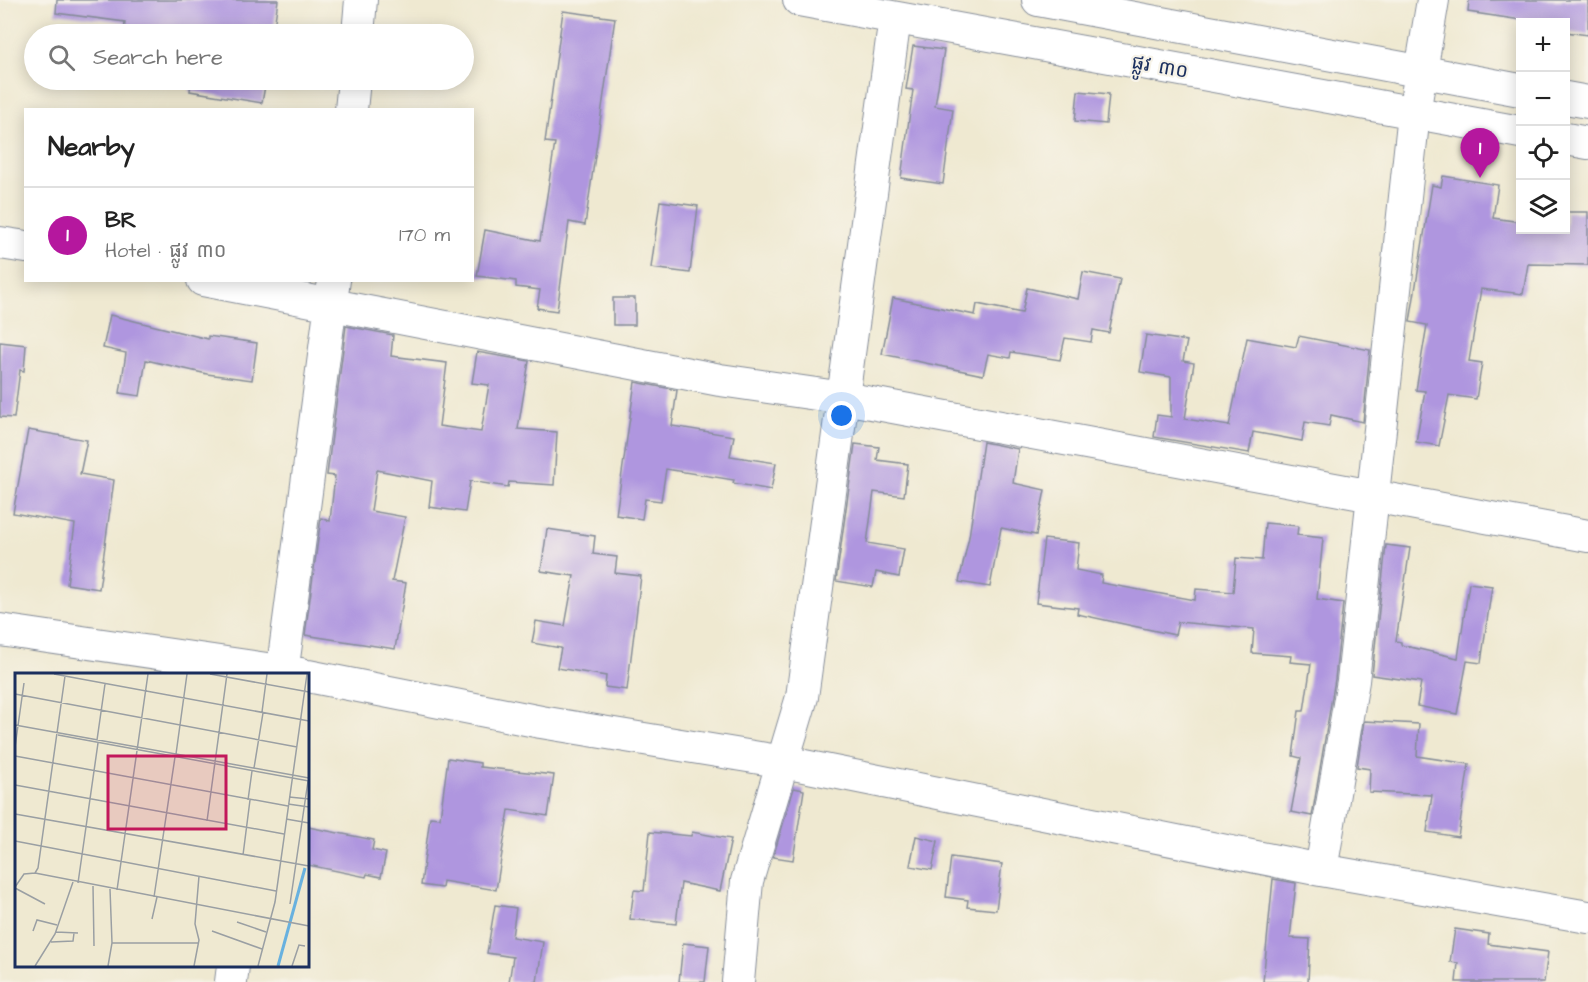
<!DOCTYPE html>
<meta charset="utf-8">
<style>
:root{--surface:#fff;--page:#f2f2f2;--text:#222;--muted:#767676;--line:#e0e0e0;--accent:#b5179e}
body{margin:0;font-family:"Architects Daughter","Noto Sans Khmer",sans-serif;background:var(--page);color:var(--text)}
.controls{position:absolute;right:18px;top:18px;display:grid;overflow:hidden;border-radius:0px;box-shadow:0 3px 15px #0003}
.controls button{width:54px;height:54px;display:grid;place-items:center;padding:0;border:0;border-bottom:2px solid var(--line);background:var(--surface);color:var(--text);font:30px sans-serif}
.you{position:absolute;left:842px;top:416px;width:21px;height:21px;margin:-15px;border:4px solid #fff;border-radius:50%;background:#1a73e8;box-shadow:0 0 0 9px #1a73e833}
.badge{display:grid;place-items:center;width:39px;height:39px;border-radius:50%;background:var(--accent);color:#fff;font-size:20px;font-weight:700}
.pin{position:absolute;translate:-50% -50px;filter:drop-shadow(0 2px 3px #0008)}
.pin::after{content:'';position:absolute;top:32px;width:21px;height:18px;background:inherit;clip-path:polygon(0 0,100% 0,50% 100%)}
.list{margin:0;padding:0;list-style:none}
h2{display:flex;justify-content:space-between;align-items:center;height:78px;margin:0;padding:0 24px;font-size:26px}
h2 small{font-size:20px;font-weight:400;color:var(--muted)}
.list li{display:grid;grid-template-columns:39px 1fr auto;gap:18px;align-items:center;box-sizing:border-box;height:96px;padding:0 24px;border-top:2px solid var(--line)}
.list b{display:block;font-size:22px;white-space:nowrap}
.list p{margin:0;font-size:20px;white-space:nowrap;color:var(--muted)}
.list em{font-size:20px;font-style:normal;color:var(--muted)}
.icon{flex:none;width:33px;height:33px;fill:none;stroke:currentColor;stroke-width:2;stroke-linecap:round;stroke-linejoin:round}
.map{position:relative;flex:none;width:1588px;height:982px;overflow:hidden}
.search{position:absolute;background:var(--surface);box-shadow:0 3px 15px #0003;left:24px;top:24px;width:450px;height:66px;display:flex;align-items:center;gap:15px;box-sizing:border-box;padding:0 21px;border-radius:33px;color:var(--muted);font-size:22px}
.panel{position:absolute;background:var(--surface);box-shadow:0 3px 15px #0003;left:24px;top:108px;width:450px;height:174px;border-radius:0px}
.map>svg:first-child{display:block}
.building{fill:#af96df}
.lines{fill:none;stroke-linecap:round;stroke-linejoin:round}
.minor-casing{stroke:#858c98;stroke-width:34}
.minor{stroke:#fff;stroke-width:32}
.labels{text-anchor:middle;stroke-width:4.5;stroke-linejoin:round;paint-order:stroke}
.street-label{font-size:20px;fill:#1b2f5e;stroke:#f7f3e8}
.inset-river{fill:none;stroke:#68b1df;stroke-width:3}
.inset-road{fill:none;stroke:#9a9fa3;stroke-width:1.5}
.view{fill:#c2185b;fill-opacity:0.15;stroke:#c2185b;stroke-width:3}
.inset-edge{fill:none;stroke:#1b2f5e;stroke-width:3}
</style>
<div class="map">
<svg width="1588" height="982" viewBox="0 0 1588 982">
<rect width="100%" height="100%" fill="#f7f3e8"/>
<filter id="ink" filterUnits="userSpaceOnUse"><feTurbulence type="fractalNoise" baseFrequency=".0167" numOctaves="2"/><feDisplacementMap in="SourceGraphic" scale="12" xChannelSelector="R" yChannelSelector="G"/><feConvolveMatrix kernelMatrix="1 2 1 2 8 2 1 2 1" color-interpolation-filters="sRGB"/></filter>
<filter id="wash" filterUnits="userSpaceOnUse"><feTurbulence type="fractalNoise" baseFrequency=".008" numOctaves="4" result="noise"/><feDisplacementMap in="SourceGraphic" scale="24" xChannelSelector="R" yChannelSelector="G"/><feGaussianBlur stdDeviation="1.35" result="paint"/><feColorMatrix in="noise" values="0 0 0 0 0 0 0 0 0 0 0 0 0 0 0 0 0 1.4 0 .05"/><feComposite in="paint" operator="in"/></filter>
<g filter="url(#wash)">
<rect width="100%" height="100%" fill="#efe9d1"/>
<g id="blocks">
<path class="building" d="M 57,0 L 278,0 L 273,34 L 124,34 L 125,22 L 56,13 Z
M 1469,0 L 1588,0 L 1588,35 L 1566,32 L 1566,22 L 1535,22 L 1468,12 Z
M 563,11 L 615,18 L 585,225 L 569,222 L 557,311 L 537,308 L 540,290 L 516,287 L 516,281 L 477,276 L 485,230 L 540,241 L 555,143 L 545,142 Z
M 913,46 L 944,50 L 935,106 L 953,109 L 943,184 L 901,178 L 913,90 L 906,89 Z
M 191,80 L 266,80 L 262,103 L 190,91 Z
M 1078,91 L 1109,94 L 1106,124 L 1075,121 Z
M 1443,176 L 1498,185 L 1493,218 L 1521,222 L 1521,230 L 1566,230 L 1566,212 L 1588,212 L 1588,265 L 1528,264 L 1523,294 L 1481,289 L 1469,361 L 1482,363 L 1476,399 L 1449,395 L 1439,446 L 1416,442 L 1425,391 L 1416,390 L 1427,325 L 1410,322 L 1432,185 L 1441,187 Z
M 660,201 L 698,206 L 690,273 L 651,268 Z
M 1083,272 L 1120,279 L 1109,333 L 1093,330 L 1091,342 L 1065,338 L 1060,360 L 1011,352 L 1010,358 L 988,354 L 983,375 L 882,354 L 893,298 L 975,315 L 977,304 L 1022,313 L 1027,288 L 1078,299 Z
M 613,298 L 635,298 L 635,325 L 613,325 Z
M 110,315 L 208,339 L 208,336 L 257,343 L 252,380 L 207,374 L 146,360 L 140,396 L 120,393 L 126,353 L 103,348 Z
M 346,326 L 393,335 L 391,356 L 447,363 L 439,426 L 481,432 L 489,385 L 472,383 L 477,352 L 529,361 L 518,429 L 557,432 L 554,485 L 509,482 L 508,487 L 470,481 L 465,512 L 429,507 L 432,481 L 377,470 L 371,511 L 405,517 L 392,581 L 406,583 L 395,649 L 305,635 L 321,518 L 330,521 L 335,476 L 327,475 Z
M 1146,335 L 1187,341 L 1183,361 L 1194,363 L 1185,419 L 1229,426 L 1247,338 L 1296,347 L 1299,336 L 1370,350 L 1363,422 L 1331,415 L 1329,426 L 1305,422 L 1302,441 L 1253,432 L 1249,453 L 1154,437 L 1157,415 L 1171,417 L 1171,377 L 1140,372 Z
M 0,342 L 26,345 L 24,371 L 20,370 L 14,418 L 0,417 Z
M 635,382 L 677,390 L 672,426 L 734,436 L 730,456 L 776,463 L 771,490 L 733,483 L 734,480 L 666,469 L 661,501 L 645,499 L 642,519 L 616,515 Z
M 28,430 L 87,440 L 80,474 L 114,480 L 99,589 L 67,584 L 75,524 L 13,513 Z
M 983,442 L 1018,449 L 1013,483 L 1045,490 L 1036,535 L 1001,528 L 990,587 L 959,582 L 969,537 Z
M 855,444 L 879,447 L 877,460 L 908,464 L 904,496 L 874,492 L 867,543 L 904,549 L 899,577 L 876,572 L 873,587 L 836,581 Z
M 1265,523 L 1298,526 L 1297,535 L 1323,538 L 1317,599 L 1343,603 L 1335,679 L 1312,816 L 1291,812 L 1301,758 L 1293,756 L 1299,711 L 1304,711 L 1311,664 L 1290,662 L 1291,656 L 1252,653 L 1254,629 L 1178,622 L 1175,635 L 1077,614 L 1078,608 L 1036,603 L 1044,539 L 1079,543 L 1076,570 L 1102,575 L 1101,583 L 1195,600 L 1196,589 L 1233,592 L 1236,558 L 1262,560 Z
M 547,529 L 595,536 L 593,554 L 617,557 L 615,573 L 641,576 L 627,690 L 605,687 L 606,676 L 557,668 L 561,648 L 532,643 L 536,621 L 565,626 L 574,576 L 541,571 Z
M 1386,545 L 1410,548 L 1396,641 L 1401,642 L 1401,645 L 1458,658 L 1469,583 L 1492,586 L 1481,663 L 1467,661 L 1457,714 L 1417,706 L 1421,682 L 1372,675 Z
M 1364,721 L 1419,724 L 1417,756 L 1469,764 L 1458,837 L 1427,832 L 1432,795 L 1369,792 L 1370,769 L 1357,767 Z
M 448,758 L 480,763 L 480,767 L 554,775 L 548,816 L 509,810 L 496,890 L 443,881 L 442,888 L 421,885 L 430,817 L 440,818 Z
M 794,788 L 804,790 L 793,860 L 773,857 Z
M 308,827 L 374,840 L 372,850 L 386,853 L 381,877 L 367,874 L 366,877 L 308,865 Z
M 650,832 L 691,836 L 692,832 L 731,839 L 720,891 L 681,883 L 676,924 L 630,919 L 634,890 L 644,891 Z
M 916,836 L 938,841 L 932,870 L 910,866 Z
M 951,857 L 1002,864 L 996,910 L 967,907 L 968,900 L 946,897 Z
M 1273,879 L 1296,883 L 1290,938 L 1310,939 L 1308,982 L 1263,982 Z
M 495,905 L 516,908 L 512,937 L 543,942 L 537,982 L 509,982 L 513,957 L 487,953 Z
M 1455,929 L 1489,934 L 1488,944 L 1548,952 L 1544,982 L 1456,982 L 1458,963 L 1450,962 Z
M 683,943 L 709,946 L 705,982 L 679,982 Z"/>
</g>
</g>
<g filter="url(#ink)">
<use href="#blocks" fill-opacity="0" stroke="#858c98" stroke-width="1.5"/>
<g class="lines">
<g class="minor-casing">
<path id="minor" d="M 799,0 L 1520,132
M 1038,0 L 1520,90
M 358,34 L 361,0
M 1566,98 L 1588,102
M 351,110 L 354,80
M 1566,139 L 1588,143
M 0,243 L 26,247
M 203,280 L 720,380 L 844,398 L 1588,536
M 0,630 L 301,674
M 282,674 L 334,280
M 308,676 L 541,722 L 784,762 L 1321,870 L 1588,917
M 1321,870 L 1353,681 L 1414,113 L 1433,0
M 231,982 L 233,966
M 738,982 L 747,881 L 802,697 L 895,18"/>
</g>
<use href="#minor" class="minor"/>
</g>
</g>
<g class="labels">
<g class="street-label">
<text transform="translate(1160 66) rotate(10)" y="7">ផ្លូវ ៣០</text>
</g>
</g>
<g transform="translate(15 673)">
<rect width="294" height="294" fill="#efe9d1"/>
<path class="inset-river" d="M 263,293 L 290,195"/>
<path class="inset-road" d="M 39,1 L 294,48M 195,1 L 294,19M 0,21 L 282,74M 247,39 L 252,1M 0,52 L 294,105M 43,62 L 294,108M 82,67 L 90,11M 0,74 L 9,10M 161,81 L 172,1M 0,83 L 273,133M 239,95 L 248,40M 0,112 L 269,161M 274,124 L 294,126M 233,127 L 237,98M 273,131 L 294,134M 0,141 L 294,193M 271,146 L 294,150M 192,148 L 212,1M 0,168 L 261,218M 228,182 L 235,127M 20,200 L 294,253M 63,210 L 83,70M 78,213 L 79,273M 0,214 L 9,201 L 20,200 L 23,195 L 50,3M 0,215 L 30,231M 102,217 L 133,1M 139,224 L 160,84M 275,231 L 293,108M 137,246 L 142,224M 222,249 L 251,259M 18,258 L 22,247 L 42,252M 197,258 L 247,276M 41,259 L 63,260M 36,269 L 58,268 L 59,260M 97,270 L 183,270M 20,293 L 40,261 L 58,209M 93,293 L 97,270 L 95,216M 179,293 L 184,267 L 180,251 L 184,203M 243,293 L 260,229 L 292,1M 277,293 L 284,272 L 290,273"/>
<path class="view" d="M 93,83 L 211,83 L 211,156 L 93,156 Z"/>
<rect width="294" height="294" class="inset-edge"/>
</g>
</svg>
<div class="controls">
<button>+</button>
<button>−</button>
<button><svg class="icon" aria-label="locate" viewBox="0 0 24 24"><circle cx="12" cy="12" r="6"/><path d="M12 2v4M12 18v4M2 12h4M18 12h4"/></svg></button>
<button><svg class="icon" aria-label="layers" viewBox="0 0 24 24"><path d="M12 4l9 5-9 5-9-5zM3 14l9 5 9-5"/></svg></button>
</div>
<div class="you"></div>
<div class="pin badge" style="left:1480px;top:178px">1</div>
<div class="search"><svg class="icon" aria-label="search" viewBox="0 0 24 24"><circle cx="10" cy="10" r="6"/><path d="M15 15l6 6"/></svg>Search here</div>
<section class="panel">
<h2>Nearby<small></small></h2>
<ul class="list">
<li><span class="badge">1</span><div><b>BR</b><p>Hotel · ផ្លូវ ៣០</p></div><em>170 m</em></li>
</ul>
</section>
</div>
